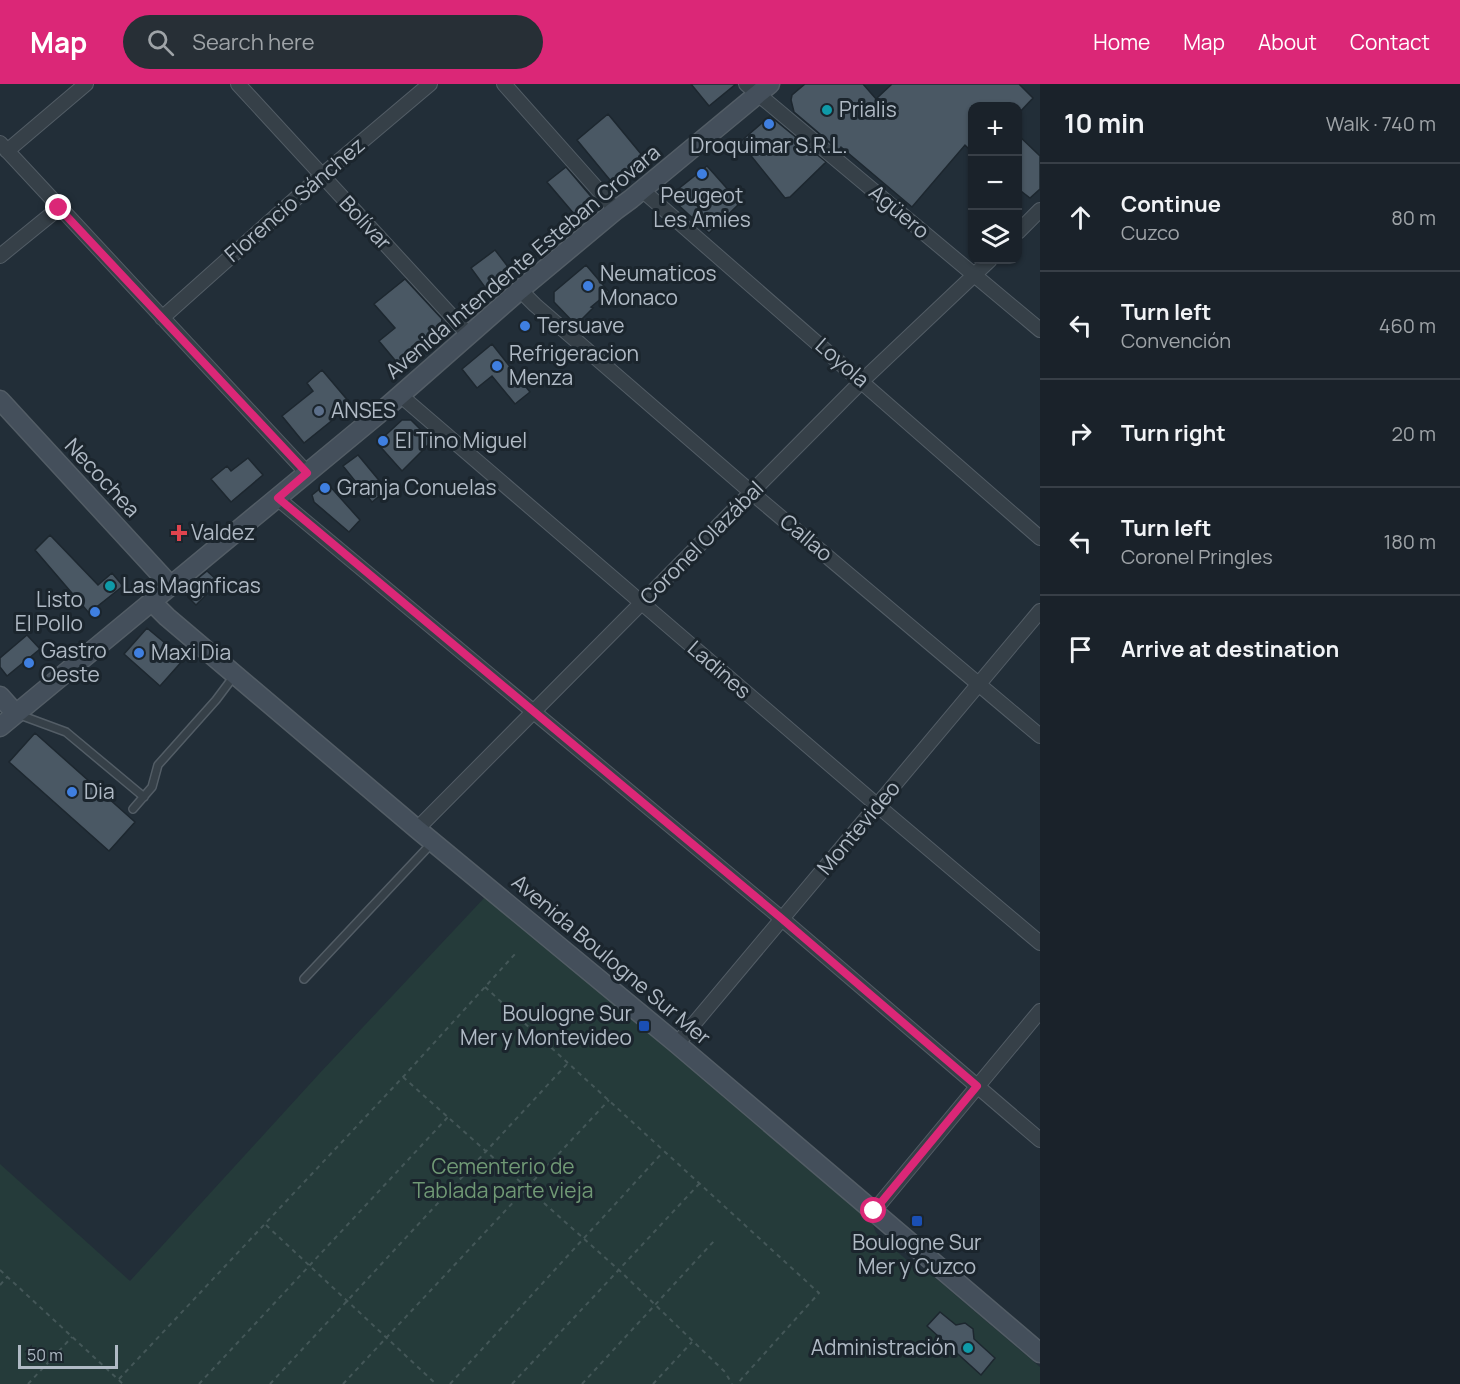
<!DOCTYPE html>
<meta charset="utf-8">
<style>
:root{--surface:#1a222a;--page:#272f36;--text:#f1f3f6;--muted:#9fa4a8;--line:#383f47;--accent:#db2777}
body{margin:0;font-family:Manrope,sans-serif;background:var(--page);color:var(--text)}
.controls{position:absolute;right:18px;top:18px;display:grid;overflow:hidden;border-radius:12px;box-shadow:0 2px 4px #0004}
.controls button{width:54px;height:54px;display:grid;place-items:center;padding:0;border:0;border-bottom:2px solid var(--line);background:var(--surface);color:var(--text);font:30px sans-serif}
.scale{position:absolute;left:18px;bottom:15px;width:100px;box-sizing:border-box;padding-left:6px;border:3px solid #b0bac5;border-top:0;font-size:16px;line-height:21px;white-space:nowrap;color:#b0bac5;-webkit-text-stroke:4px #1b252d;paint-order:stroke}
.stop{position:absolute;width:18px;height:18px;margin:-14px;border:4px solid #db2777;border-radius:50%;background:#fff}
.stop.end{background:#db2777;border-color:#fff;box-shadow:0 2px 6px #0008}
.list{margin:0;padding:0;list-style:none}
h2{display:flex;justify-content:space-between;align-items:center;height:78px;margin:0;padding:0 24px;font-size:26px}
h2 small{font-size:20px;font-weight:400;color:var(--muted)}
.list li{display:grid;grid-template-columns:39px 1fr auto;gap:18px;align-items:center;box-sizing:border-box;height:108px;padding:0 24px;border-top:2px solid var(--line)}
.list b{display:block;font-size:22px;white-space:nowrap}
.list p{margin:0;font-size:20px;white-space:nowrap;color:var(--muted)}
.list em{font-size:20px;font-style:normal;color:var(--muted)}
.icon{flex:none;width:33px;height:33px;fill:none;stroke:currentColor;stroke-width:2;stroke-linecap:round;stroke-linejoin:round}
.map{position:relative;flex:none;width:1040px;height:1300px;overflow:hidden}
header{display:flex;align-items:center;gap:36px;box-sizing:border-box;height:84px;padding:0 30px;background:var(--accent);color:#fff}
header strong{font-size:28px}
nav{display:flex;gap:33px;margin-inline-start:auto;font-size:21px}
.search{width:420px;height:54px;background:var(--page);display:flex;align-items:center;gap:15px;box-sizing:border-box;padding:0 21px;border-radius:33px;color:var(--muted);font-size:22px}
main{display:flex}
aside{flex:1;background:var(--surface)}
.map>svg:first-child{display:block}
.green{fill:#253b3a}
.building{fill:#4a5864;stroke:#1d272f;stroke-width:1.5}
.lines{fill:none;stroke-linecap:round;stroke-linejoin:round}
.lane-casing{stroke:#535d66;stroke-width:10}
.street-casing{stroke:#535d66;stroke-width:16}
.secondary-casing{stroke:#535d66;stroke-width:21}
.path{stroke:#445758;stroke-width:2;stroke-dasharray:4.5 4.5;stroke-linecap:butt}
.lane{stroke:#364048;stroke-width:7}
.street{stroke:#364048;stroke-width:14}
.secondary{stroke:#444f5b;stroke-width:18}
.route{stroke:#db2777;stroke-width:8}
.culture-dot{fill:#0f9aa8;stroke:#1b252d;stroke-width:2}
.shop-dot{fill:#3f7fe0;stroke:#1b252d;stroke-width:2}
.service-dot{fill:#5c6f8a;stroke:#1b252d;stroke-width:2}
.health-dot{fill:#e0444e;stroke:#1b252d;stroke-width:2}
.transit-dot{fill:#1a4fb4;stroke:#1b252d;stroke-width:2}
.labels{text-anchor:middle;stroke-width:6;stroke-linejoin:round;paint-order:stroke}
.poi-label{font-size:21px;fill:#b0bac5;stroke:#1b252d;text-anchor:start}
.street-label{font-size:21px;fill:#b0bac5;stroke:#1b252d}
.park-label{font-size:21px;fill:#709975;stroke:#1b252d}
</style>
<header>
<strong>Map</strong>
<div class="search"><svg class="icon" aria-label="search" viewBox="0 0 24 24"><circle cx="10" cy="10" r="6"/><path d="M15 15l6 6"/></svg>Search here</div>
<nav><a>Home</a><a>Map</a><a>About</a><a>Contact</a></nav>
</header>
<main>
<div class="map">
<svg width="1040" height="1300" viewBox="0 0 1040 1300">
<rect width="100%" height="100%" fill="#222e38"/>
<path class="green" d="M 486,812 L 872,1138 L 876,1149 L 918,1186 L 932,1191 L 1040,1283 L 1040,1300 L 0,1300 L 0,1080 L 130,1197 L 319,990 Z"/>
<path class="building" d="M 691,0 L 736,0 L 709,22 Z
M 805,0 L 863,0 L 876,15 L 892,0 L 1019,0 L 1033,14 L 1017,31 L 1017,22 L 972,22 L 972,68 L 965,61 L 912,123 L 841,63 L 839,66 L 794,28 L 791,16 L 792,11 Z
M 608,30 L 646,76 L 621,96 L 610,96 L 577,56 Z
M 770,32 L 826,78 L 790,113 L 785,114 L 740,58 Z
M 1017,50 L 1040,72 L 1040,105 L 1030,114 L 1017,104 Z
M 707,82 L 740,119 L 709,149 L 675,118 L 677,106 Z
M 566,83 L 594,116 L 575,131 L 547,98 Z
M 495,166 L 512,188 L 487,206 L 471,184 Z
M 586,181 L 609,208 L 591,223 L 593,224 L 576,241 L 554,218 L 554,208 Z
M 405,195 L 442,235 L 440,248 L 399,281 L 379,257 L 395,244 L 374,220 Z
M 492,260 L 530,308 L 515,320 L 492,292 L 477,304 L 462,285 Z
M 322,286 L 350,319 L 334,332 L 335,334 L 304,359 L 282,332 L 313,307 L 307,299 Z
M 402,336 L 411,336 L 432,357 L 402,387 L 377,359 Z
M 358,371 L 387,406 L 372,418 L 343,382 Z
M 248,374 L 263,391 L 231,418 L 211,395 L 227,382 L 231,387 Z
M 327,399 L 360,436 L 349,448 L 314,418 L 312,411 Z
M 50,451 L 98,501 L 112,489 L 123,502 L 89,529 L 35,466 Z
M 207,487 L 219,498 L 196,521 L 188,513 L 186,504 Z
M 147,544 L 184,575 L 160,602 L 124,570 Z
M 27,551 L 40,565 L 7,592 L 0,583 L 0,574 Z
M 35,649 L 135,738 L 109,767 L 9,678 Z
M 940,1228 L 956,1241 L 965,1239 L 973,1245 L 974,1255 L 995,1274 L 981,1291 L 927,1242 Z"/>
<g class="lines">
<g class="lane-casing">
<path id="lane" d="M 20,631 L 66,648 L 144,713
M 133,725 L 152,703 L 158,681 L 216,616 L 234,592
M 304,895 L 431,760"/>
</g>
<g class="street-casing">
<path id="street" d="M 238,0 L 469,251
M 504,0 L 616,126
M 746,0 L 1040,246
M 0,59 L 307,389
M 7,67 L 86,0
M 642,106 L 1040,454
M 1018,148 L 1040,126
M 0,172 L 59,124
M 520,206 L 535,221 L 752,409 L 1040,652
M 162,234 L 321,92 L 430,0
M 400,311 L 878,722 L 1040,859
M 277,414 L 781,834 L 1040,1056
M 417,745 L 862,297 L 990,176
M 677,960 L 1040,527
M 874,1127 L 1040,927"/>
</g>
<g class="secondary-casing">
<path id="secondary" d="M 0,316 L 171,502
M 152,518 L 167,533 L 417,745 L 677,960 L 1040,1269
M 0,612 L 16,630
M 0,643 L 381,328 L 520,206 L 616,126 L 631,115 L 770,0"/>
</g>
<path class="path" d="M 485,903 L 819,1209 L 737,1300
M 403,993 L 619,1186 L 725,1288 L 732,1300
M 266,1141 L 436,1300
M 0,1186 L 123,1300
M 0,1201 L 7,1193
M 119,1295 L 403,993 L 515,870
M 28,1300 L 72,1253
M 199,1300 L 448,1033
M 270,1300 L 568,979
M 343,1300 L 609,1016
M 450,1300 L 663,1068
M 512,1300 L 699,1100
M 582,1300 L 714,1157
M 653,1300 L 692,1258"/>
<use href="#lane" class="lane"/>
<use href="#street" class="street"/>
<use href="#secondary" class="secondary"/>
</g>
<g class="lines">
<path class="route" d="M 59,124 L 307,389 L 278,414 L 781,834 L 977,1002 L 874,1127"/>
</g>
<g class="culture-dot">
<circle cx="827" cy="26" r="6"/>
<circle cx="110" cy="502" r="6"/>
<circle cx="968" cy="1264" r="6"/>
</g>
<g class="shop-dot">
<circle cx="769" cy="40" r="6"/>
<circle cx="702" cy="90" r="6"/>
<circle cx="588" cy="202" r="6"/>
<circle cx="525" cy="242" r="6"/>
<circle cx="497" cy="282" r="6"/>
<circle cx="383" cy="357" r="6"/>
<circle cx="325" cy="404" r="6"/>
<circle cx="95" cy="528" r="6"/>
<circle cx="139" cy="569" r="6"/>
<circle cx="29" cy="579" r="6"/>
<circle cx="72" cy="708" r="6"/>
</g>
<circle class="service-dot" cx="319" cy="327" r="6"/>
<path class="health-dot" d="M176 440h6v6h6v6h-6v6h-6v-6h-6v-6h6z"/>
<g class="transit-dot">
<rect x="638" y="936" width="12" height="12" rx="3"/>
<rect x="911" y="1131" width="12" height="12" rx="3"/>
</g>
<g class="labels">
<g class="poi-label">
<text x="839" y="33">Prialis</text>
<text x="769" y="69" text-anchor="middle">Droquimar S.R.L.</text>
<text x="702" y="119" text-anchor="middle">Peugeot<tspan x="702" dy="24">Les Amies</tspan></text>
<text x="600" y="197">Neumaticos<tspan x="600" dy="24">Monaco</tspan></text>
<text x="537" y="249">Tersuave</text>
<text x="509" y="277">Refrigeracion<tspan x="509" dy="24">Menza</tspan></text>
<text x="331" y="334">ANSES</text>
<text x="395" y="364">El Tino Miguel</text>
<text x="337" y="411">Granja Conuelas</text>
<text x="191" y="456">Valdez</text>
<text x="122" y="509">Las Magnficas</text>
<text x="83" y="523" text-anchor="end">Listo<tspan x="83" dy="24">El Pollo</tspan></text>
<text x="41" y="574">Gastro<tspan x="41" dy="24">Oeste</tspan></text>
<text x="151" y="576">Maxi Dia</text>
<text x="84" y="715">Dia</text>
<text x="632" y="937" text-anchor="end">Boulogne Sur<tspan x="632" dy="24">Mer y Montevideo</tspan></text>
<text x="917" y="1166" text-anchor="middle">Boulogne Sur<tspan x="917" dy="24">Mer y Cuzco</tspan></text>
<text x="956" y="1271" text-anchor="end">Administración</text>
</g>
<g class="street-label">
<text transform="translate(295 116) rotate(-41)" y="7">Florencio Sánchez</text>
<text transform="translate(899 128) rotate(40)" y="7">Agüero</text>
<text transform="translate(365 139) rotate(47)" y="7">Bolívar</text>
<text transform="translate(523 178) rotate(-40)" y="7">Avenida Intendente Esteban Crovara</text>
<text transform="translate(842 279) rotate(41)" y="7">Loyola</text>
<text transform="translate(102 394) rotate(47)" y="7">Necochea</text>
<text transform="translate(806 454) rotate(40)" y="7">Callao</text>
<text transform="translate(702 459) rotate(-45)" y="7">Coronel Olazábal</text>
<text transform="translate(719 586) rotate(41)" y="7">Ladines</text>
<text transform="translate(859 744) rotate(-50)" y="7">Montevideo</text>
<text transform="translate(611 876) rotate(40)" y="7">Avenida Boulogne Sur Mer</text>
</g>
<g class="park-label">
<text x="503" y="1090">Cementerio de<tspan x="503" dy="24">Tablada parte vieja</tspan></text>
</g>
</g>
</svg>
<div class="controls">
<button>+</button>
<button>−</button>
<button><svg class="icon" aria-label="layers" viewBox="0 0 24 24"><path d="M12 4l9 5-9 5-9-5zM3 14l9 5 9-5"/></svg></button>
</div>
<div class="scale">50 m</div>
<div class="stop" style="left:874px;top:1127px"></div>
<div class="stop end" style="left:59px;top:124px"></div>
</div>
<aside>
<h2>10 min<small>Walk · 740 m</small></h2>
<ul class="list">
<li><svg class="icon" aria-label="ahead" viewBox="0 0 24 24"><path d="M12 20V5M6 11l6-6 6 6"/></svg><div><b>Continue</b><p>Cuzco</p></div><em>80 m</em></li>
<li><svg class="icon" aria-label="left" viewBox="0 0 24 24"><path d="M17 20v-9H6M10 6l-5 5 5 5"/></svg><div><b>Turn left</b><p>Convención</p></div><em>460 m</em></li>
<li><svg class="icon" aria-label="right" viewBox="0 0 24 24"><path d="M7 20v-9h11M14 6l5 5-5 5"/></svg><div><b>Turn right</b></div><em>20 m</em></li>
<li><svg class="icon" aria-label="left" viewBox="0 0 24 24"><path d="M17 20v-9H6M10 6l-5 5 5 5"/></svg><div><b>Turn left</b><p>Coronel Pringles</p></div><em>180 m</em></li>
<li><svg class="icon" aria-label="arrive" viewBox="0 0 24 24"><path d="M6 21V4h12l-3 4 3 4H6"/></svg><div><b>Arrive at destination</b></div></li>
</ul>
</aside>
</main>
